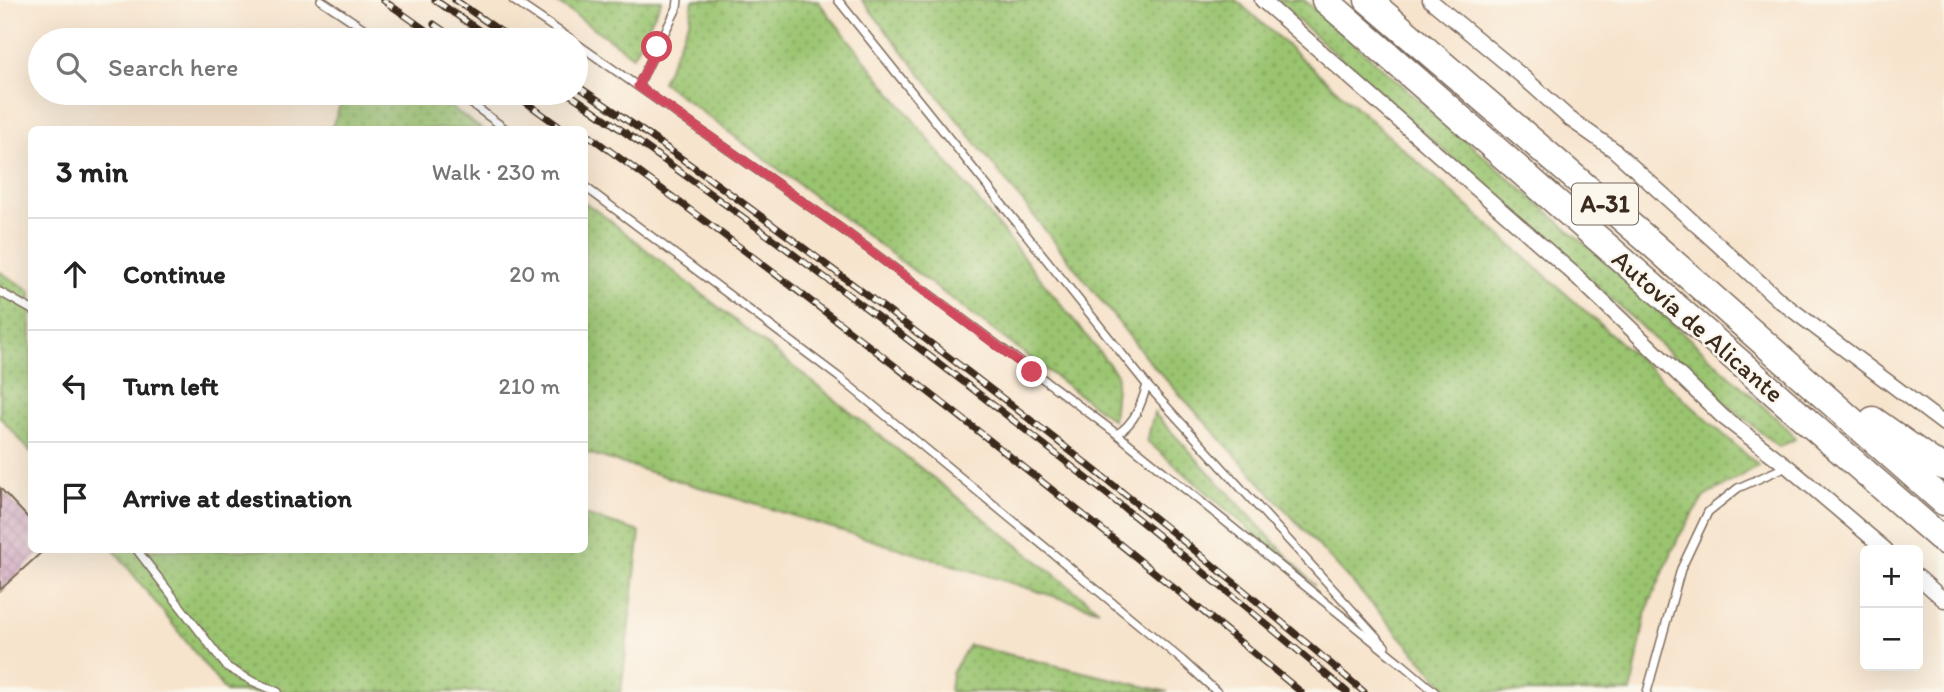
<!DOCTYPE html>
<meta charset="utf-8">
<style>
:root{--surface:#fff;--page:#f6f6f6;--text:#222;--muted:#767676;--line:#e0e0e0}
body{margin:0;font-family:Itim,sans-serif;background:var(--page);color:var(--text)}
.controls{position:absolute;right:21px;bottom:21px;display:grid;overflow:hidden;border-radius:10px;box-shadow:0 7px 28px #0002}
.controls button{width:63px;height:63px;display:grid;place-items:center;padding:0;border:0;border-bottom:2px solid var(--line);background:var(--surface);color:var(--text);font:35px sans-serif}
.stop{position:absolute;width:21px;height:21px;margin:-16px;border:5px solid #d1495b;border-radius:50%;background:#fff}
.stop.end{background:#d1495b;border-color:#fff;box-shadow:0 2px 7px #0008}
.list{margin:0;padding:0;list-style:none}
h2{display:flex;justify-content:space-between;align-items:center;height:91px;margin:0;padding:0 28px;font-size:30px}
h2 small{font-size:23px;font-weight:400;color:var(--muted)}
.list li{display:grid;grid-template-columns:46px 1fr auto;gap:21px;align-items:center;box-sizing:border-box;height:112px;padding:0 28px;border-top:2px solid var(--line)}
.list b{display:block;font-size:26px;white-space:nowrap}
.list em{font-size:23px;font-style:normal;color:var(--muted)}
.icon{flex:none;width:38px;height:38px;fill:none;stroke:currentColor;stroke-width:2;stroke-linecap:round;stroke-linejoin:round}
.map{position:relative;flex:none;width:1944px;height:692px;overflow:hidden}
.search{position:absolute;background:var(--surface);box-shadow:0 7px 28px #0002;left:28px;top:28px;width:560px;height:77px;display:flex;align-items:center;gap:18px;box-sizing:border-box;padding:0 24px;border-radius:38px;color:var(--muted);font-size:26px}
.panel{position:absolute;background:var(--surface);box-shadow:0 7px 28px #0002;left:28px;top:126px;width:560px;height:427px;border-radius:10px}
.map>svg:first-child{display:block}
.grass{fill:url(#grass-dots);stroke:#6a7747;stroke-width:2}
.building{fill:url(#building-cross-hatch)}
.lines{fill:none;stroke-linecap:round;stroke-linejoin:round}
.service-casing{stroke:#7d6b5b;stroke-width:10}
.minor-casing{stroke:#7d6b5b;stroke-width:17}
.motorway-casing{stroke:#7d6b5b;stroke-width:29}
.service{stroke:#fff;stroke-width:7}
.minor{stroke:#fff;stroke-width:14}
.motorway{stroke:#fff;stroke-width:26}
.rail-casing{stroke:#3b2a1e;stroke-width:7}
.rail{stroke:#fbf7ec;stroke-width:4.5;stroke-dasharray:13;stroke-linecap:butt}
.route{stroke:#d1495b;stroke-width:9}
.labels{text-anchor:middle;stroke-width:5;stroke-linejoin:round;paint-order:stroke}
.shield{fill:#fbf7ec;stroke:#75685c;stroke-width:2}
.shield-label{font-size:24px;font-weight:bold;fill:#3b2a1e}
.street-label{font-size:26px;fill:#3b2a1e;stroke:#fbf7ec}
</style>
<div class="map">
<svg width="1944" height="692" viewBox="0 0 1944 692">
<defs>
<pattern id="grass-dots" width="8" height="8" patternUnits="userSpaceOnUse" patternTransform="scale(1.75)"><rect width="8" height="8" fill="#9ac470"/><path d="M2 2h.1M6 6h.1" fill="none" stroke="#7f9f5b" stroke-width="1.8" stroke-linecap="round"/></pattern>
<pattern id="building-cross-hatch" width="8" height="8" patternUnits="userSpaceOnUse" patternTransform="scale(1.75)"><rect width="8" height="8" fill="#d0a6c1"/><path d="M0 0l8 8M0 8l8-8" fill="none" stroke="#aa879c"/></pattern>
</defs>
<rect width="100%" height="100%" fill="#fbf7ec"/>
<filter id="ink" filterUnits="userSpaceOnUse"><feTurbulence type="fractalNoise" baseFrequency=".0143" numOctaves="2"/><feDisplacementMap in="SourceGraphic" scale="14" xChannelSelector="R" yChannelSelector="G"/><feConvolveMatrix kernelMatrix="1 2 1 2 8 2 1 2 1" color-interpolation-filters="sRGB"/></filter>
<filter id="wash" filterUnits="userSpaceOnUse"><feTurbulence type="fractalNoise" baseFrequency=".00686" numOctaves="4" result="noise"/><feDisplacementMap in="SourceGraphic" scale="28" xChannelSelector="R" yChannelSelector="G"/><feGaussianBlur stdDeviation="1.57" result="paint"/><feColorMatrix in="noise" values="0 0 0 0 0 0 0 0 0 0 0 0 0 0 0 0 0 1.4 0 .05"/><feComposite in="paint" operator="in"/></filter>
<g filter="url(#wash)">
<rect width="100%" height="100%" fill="#f7e4cd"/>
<path class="grass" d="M 554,0 L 662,0 L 633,56 Z
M 693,0 L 817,0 L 1117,374 L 1113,420 L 662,82 L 690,19 Z
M 862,0 L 1236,0 L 1759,466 L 1704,497 L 1678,538 L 1646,612 L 1631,692 L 1450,692 L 1369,601 L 1150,362 Z
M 1275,0 L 1304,0 L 1609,265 L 1789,430 L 1795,439 L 1779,447 C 1726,405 1677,362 1629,315 Z
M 345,93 L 430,93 L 482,129 L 331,129 Z
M 584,202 L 604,216 L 1099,610 L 585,452 Z
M 0,272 L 31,291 L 31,452 L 0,417 Z
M 1154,413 L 1315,586 L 1147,441 Z
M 585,515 L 640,532 L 621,692 L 226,692 L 114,550 L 584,550 Z
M 969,645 L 1168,692 L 950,692 L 952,673 Z"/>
<g id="blocks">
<path class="building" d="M 0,488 L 32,522 L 32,550 L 44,550 L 0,590 Z"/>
</g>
</g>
<g filter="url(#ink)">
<use href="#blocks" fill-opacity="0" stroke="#7d6b5b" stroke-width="2"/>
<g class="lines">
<g class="service-casing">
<path id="service" d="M 321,0 L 381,40
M 513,0 L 572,40
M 838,0 L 1147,385 L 1385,646
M 576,43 L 843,230 L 1117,434 L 1404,666
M 638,86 L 677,8 L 678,0
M 457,93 L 507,130
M 584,186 L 840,378 L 1182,660 L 1217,692
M 0,292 L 32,310
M 1117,434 C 1135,423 1141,405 1147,385
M 137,550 L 227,667 L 252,681 L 278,692
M 1402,664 L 1435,692
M 1647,692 L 1681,569 L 1708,512 L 1738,488 L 1787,466"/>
</g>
<g class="minor-casing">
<path id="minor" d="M 1262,0 L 1575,275 L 1723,417 L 1787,466 L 1886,550
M 1430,0 L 1522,76 L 1570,119 L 1614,150 L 1779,300 L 1944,424
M 1918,577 L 1944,600"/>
</g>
<g class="motorway-casing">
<path id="motorway" d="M 1325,0 L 1944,541
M 1368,0 L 1651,243 L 1944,502
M 1873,420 L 1931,461 L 1944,467"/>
</g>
<use href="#service" class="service"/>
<use href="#minor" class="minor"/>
<use href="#motorway" class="motorway"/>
<g class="rail-casing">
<path id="rail" d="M 383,0 L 440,40
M 435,0 L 493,40
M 455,0 L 513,40
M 434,24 L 457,40
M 576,85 C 650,135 723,188 796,242 C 990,386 1181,534 1364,692
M 513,93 L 564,130
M 568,93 C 626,132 683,174 740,215 C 949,367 1151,525 1347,692
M 584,132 C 830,310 1067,499 1301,692"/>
</g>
<use href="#rail" class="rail"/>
</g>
</g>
<g class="lines" filter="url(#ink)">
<path class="route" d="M 657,47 L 638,86 L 843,230 L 1032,372"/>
</g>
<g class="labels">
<rect class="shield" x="1572" y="183.5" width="66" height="41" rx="5"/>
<g class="shield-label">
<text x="1605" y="212">A-31</text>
</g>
<g class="street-label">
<text transform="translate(1698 326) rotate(41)" y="9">Autovía de Alicante</text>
</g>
</g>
</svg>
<div class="controls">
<button>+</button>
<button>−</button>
</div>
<div class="stop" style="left:657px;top:47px"></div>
<div class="stop end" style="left:1032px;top:372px"></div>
<div class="search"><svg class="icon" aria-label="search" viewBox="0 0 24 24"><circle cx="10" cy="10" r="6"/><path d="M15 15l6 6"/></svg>Search here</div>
<section class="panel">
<h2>3 min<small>Walk · 230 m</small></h2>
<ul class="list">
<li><svg class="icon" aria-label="ahead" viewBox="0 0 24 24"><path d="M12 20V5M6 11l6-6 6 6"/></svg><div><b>Continue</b></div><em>20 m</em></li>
<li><svg class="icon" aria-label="left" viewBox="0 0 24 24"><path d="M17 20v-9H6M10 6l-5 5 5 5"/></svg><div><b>Turn left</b></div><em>210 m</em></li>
<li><svg class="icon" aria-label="arrive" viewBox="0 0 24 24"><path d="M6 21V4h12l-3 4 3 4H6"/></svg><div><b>Arrive at destination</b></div></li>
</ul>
</section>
</div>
